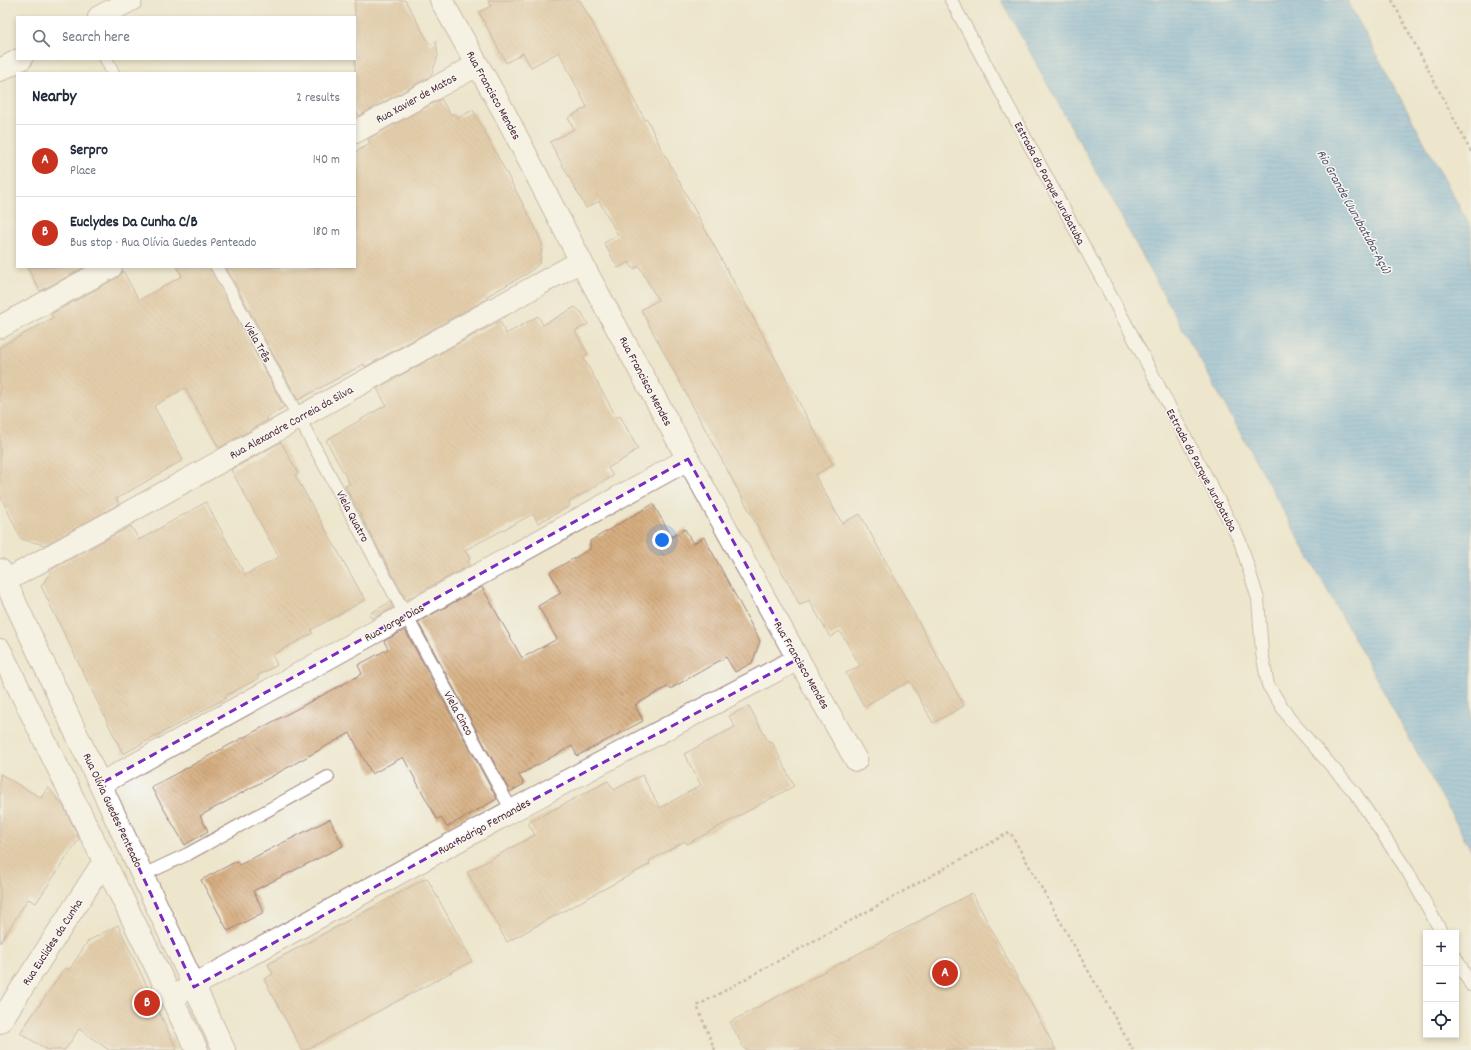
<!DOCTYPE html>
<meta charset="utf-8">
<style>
:root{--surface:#fff;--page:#f2f2f3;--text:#1f2937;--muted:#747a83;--line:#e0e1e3;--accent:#c8321e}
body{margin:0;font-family:Dekko,sans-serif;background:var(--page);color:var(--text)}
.controls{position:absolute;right:12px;bottom:12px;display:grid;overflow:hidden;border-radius:0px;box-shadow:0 2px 6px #0003}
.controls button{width:36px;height:36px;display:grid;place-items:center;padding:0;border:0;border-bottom:1px solid var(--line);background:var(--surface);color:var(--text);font:20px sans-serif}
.you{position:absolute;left:662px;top:540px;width:14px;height:14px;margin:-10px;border:3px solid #fff;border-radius:50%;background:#1a73e8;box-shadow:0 0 0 6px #1a73e833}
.badge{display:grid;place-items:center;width:26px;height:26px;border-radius:50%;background:var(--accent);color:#fff;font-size:13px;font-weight:700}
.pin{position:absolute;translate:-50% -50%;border:2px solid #fff;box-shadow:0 1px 4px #0006}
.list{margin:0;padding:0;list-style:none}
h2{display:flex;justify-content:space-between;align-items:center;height:52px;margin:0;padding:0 16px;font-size:17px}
h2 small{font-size:13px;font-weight:400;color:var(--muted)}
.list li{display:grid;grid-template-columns:26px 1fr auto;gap:12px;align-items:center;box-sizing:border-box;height:72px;padding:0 16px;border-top:1px solid var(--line)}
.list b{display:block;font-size:15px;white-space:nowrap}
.list p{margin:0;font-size:13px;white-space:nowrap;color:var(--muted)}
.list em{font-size:13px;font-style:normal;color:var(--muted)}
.icon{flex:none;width:22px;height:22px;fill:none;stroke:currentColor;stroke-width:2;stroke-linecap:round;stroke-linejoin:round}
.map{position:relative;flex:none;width:1471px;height:1050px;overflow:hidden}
.search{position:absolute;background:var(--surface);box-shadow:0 2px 6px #0003;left:16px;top:16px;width:340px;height:44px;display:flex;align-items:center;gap:10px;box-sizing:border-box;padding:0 14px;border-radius:0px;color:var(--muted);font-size:15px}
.panel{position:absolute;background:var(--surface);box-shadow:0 2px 6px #0003;left:16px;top:72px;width:340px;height:196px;border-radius:0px}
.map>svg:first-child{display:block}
.water{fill:url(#water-rules);stroke:#586684}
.building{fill:url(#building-back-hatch)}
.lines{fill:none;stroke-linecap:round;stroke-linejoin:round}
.service-casing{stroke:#9c827c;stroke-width:14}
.minor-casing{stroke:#9c827c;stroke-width:24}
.secondary-casing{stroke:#9c827c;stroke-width:24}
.path{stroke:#9c827c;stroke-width:2.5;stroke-dasharray:3 3;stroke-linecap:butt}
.service{stroke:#fff;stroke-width:12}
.minor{stroke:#fff;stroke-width:22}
.secondary{stroke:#fff;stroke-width:22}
.marked{fill:none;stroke:#7b2cbf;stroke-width:3;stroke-dasharray:8 5;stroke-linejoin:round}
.labels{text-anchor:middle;stroke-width:3;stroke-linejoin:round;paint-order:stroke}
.street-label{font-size:12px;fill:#4a1f2b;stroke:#f6f6f2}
.water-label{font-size:13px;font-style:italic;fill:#545069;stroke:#f6f6f2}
</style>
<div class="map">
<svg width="1471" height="1050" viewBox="0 0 1471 1050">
<defs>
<pattern id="water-rules" width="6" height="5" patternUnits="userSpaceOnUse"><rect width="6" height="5" fill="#67acdc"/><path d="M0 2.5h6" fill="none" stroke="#578bb3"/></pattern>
<pattern id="building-back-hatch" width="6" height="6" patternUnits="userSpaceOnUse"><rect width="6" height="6" fill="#d6ae81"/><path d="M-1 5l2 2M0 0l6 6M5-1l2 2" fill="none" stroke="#b08d6a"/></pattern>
</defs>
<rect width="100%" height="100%" fill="#f6f6f2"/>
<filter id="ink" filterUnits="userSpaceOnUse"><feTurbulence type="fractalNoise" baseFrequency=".025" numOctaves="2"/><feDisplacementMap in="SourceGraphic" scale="8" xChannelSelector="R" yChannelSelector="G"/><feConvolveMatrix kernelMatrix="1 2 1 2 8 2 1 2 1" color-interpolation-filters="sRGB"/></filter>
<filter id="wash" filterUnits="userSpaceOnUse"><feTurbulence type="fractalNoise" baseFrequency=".012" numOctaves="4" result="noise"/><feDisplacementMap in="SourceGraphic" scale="16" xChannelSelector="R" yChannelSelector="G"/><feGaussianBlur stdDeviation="0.9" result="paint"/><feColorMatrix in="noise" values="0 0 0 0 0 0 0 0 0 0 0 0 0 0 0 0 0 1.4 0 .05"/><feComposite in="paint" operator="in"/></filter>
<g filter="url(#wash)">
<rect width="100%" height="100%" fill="#ede6cc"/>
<path class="water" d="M 1001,0 L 1347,0 L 1471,228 L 1471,850 Z"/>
<g id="blocks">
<path class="building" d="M 355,0 L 405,0 L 430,45 L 436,41 L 438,56 L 431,76 L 359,116 L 355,109 Z
M 488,0 L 580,0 L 645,120 L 647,119 L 660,146 L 833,465 L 815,475 L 842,523 L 860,514 L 964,706 L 933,723 L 910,681 L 864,706 L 846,673 L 860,666 L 840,631 L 830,637 L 809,600 L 800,605 L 641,310 L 658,300 L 639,266 L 633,269 L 629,262 L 618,268 L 604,243 L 618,235 L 599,201 L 586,208 L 550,142 L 574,129 L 568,118 L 587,107 L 559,52 L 531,67 L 523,53 L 506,63 L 479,12 L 491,6 Z
M 441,99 L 451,115 L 454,113 L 458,118 L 473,110 L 535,227 L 542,244 L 540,263 L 528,273 L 487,296 L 488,298 L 365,367 L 364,364 L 298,400 L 226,267 L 355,267 L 355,152 L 370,144 L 368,139 Z
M 27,267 L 85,267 L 40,291 Z
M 177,267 L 210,267 L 284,407 L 267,417 L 268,420 L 219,448 L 185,388 L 154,406 L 183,460 L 116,499 L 119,504 L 45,545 L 21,539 L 0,495 L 0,347 L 53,318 L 51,314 L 117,278 L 123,271 L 139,300 L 182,276 Z
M 575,307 L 582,313 L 588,324 L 575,331 L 588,354 L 583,357 L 617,418 L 620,416 L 638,449 L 632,452 L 632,454 L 608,468 L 613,476 L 569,502 L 570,506 L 538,523 L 533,514 L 465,550 L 470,559 L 468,561 L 470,565 L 406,600 L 345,486 L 350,484 L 326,440 L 386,405 L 377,388 L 500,321 L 506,334 L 538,316 L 543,325 Z
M 281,442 L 298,473 L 295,475 L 365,600 L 311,630 L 313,633 L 272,655 L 277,665 L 257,676 L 259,678 L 225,696 L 226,698 L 123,754 L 41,586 L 54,568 L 131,526 L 139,540 L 206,502 L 245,575 L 279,557 L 231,470 Z
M 653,504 L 672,537 L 685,529 L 693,544 L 704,537 L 760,641 L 752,663 L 735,672 L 726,657 L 670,689 L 669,686 L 635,705 L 643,721 L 577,756 L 572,746 L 519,775 L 524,784 L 510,792 L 418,622 L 482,587 L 522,658 L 557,639 L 538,606 L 561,593 L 550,572 L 590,549 L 590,541 Z
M 390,602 L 393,608 L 372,619 L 369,614 Z
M 405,630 L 497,799 L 447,827 L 441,817 L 437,819 L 403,757 L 372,774 L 350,733 L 200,816 L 208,831 L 185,845 L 151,787 L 362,674 L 358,665 L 388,649 L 384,641 Z
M 749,706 L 769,743 L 772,742 L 794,786 L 687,844 L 685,841 L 649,861 L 650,864 L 507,942 L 467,872 L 535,835 L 528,823 L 608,781 L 614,790 L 642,775 L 660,808 L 701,785 L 684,754 L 735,727 L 729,716 Z
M 0,774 L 41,798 L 48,787 L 64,807 L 79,839 L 36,903 L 28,899 L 0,943 Z
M 330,819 L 343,846 L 253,891 L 264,912 L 228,931 L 201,880 L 237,861 L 239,865 Z
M 427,878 L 472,961 L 306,1050 L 302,1050 L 264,979 L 273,974 L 268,964 Z
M 972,893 L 1056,1050 L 745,1050 L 730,1022 Z
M 118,925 L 177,1050 L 109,1050 L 79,1029 L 65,1050 L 48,1050 L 20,1033 L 65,968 L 69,970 L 88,941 Z"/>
</g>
</g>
<g filter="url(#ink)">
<use href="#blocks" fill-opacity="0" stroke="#9c827c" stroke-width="1"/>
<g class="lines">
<g class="service-casing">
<path id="service" d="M 951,0 L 1131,333 L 1240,541 L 1258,599 L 1262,653 L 1268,685 L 1289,718 L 1355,793 L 1408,872 L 1442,933
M 106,59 L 113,73
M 217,267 L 512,811
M 143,875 L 188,854 L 328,777
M 1456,958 L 1471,985"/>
</g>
<g class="minor-casing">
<path id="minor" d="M 441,0 L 503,110 L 587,273 L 688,459 L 798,659 L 856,760
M 99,17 L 131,0
M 0,70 L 21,59
M 355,132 L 477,65
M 0,327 L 111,267
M 0,584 L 581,261
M 100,784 L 688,459
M 171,998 L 552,789 L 798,659
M 0,1022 L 99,869 L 105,863"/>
</g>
<g class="secondary-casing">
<path id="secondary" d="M 0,570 L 224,1050
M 0,650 L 197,1050"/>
</g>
<path class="path" d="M 1392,0 L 1471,152
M 715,1050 L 697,1006 L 1010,832 L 1133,1050"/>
<use href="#service" class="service"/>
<use href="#minor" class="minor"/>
<use href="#secondary" class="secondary"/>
</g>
</g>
<path d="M0 0H1471V1050H0ZM 688,459 L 798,659 L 512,811 L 194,987 L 100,784 Z" fill="#ede6cc" fill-opacity=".55" fill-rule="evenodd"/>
<path class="marked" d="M 688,459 L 798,659 L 512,811 L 194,987 L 100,784 Z"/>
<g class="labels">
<g class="street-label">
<text transform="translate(494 95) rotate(61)" y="4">Rua Francisco Mendes</text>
<text transform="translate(416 98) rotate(-29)" y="4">Rua Xavier de Matos</text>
<text transform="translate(1050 183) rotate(62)" y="4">Estrada do Parque Jurubatuba</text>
<text transform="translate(258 342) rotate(61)" y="4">Viela Três</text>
<text transform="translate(646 381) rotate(62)" y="4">Rua Francisco Mendes</text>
<text transform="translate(291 422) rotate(-29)" y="4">Rua Alexandre Correia da Silva</text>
<text transform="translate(1202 470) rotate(62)" y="4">Estrada do Parque Jurubatuba</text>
<text transform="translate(353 516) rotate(62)" y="4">Viela Quatro</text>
<text transform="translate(394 622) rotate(-29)" y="4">Rua Jorge Dias</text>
<text transform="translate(802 665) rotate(60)" y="4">Rua Francisco Mendes</text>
<text transform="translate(459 713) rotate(61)" y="4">Viela Cinco</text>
<text transform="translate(113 810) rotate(65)" y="4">Rua Olívia Guedes Penteado</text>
<text transform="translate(484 826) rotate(-29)" y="4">Rua Rodrigo Fernandes</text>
<text transform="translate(52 942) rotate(-57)" y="4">Rua Euclides da Cunha</text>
</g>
<g class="water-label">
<text transform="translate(1355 211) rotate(61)" y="5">Rio Grande (Jurubatuba-Açú)</text>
</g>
</g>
</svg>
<div class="controls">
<button>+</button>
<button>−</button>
<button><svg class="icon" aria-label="locate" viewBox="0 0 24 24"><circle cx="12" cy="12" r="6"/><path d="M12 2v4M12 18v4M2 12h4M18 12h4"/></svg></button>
</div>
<div class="you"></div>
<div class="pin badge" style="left:945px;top:973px">A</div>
<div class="pin badge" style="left:147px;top:1003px">B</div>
<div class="search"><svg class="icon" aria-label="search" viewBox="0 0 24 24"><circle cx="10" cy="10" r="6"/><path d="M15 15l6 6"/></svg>Search here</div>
<section class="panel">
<h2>Nearby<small>2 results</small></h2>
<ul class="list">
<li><span class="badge">A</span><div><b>Serpro</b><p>Place</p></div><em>140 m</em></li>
<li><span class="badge">B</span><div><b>Euclydes Da Cunha C/B</b><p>Bus stop · Rua Olívia Guedes Penteado</p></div><em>180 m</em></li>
</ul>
</section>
</div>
